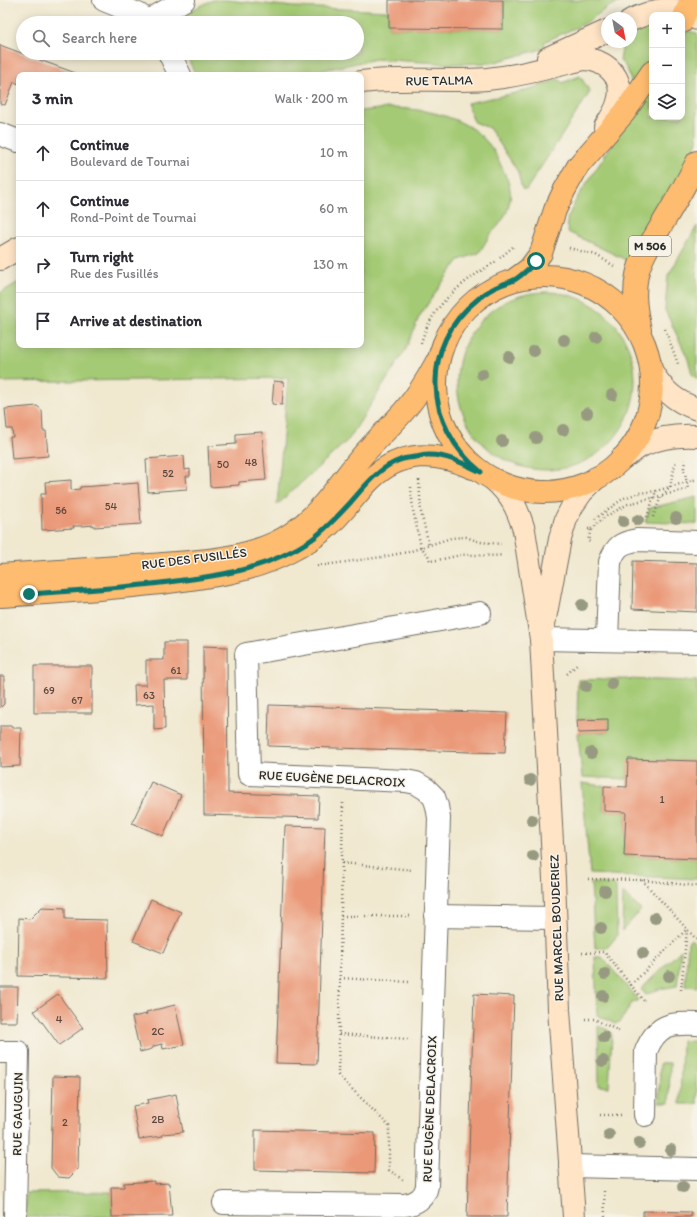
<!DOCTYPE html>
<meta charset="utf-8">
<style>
:root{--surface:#fff;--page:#f2f2f3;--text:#2b2b33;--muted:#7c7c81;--line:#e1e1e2}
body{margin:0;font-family:Itim,sans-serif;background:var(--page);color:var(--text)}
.controls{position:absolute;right:12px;top:12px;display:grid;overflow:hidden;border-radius:8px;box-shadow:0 2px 10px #0003}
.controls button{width:36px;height:36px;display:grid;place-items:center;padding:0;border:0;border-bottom:1px solid var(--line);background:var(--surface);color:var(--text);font:20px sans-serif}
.compass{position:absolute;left:601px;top:12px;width:36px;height:36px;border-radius:50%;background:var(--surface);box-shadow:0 2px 10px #0003;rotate:148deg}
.stop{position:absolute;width:12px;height:12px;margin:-9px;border:3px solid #0f766e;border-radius:50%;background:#fff}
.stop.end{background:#0f766e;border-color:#fff;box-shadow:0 1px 4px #0008}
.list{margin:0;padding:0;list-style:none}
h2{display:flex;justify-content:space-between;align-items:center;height:52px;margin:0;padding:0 16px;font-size:17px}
h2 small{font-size:13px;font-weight:400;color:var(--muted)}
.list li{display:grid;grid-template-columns:26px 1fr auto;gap:12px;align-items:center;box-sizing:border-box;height:56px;padding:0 16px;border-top:1px solid var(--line)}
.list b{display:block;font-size:15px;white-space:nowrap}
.list p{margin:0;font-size:13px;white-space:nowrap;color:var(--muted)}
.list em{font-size:13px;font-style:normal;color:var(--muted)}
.icon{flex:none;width:22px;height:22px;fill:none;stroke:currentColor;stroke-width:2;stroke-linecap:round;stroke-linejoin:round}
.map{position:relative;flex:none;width:697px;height:1217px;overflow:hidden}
.search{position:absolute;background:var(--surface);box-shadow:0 2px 10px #0003;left:16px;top:16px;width:348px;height:44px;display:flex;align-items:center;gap:10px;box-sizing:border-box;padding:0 14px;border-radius:22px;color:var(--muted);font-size:15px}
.panel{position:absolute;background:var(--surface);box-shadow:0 2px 10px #0003;left:16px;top:72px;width:348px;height:276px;border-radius:8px}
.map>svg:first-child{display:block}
.green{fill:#a4ca74;stroke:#687a50}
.building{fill:#ea9877}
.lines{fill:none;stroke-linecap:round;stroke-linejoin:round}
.street-casing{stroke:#706d64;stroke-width:24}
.secondary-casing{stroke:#706d64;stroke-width:24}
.primary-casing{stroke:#706d64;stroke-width:24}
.path{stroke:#706d64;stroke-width:2.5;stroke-dasharray:1 3;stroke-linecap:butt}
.street{stroke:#fff;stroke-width:22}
.secondary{stroke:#ffe4c6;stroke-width:22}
.primary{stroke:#febc70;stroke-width:22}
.tree{fill:#979a81}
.route{stroke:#0f766e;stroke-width:5}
.labels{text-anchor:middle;stroke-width:3;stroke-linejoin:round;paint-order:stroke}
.number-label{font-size:11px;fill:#5b463e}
.shield{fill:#f7f3e8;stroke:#686764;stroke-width:1}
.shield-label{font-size:12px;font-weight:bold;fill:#2b2b2b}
.street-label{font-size:13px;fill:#2b2b2b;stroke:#f7f3e8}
</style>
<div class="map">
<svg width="697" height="1217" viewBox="0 0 697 1217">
<rect width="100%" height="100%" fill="#f7f3e8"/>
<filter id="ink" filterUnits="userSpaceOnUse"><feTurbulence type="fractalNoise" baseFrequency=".025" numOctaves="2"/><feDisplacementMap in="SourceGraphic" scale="8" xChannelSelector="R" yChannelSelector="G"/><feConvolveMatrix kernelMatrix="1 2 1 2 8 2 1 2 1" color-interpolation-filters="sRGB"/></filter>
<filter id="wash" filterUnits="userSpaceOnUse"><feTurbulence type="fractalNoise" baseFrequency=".012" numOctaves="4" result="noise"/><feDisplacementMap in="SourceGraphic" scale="16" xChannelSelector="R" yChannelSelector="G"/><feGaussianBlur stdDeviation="0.9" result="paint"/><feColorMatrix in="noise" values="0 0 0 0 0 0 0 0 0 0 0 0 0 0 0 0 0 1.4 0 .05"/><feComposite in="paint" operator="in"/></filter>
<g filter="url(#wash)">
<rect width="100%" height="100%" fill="#f0e8cf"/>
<path class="green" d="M 213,0 L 227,0 L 295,7 L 389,11 L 389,28 L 503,29 L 503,0 L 625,0 L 608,7 L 586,23 L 544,42 L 546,48 L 491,63 L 452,64 L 376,59 L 313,72 L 305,75 L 196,75 L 185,53 L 357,53 L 357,23 L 179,23 L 181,15 Z
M 652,24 L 652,59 L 633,88 C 629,77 630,69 620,61 L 623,42 L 631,42 L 631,34 Z
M 687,31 L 697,33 L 697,142 C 679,185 654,223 628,261 L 568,232 L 567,219 L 577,198 L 652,84 L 652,117 L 682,117 L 682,38 Z
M 580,76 L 590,92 L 526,190 L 522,189 L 518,172 L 498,141 L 489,128 L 474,122 L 467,103 L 521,92 L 559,79 L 562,83 Z
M 388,108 C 421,108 464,115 487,142 C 494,149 498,159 502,168 C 508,180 513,191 509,204 C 508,211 503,220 498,226 C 496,229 492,231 490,235 C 486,241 483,247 479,253 L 459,260 L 442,283 L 419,317 L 406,349 L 349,439 L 277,505 L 288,378 L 0,382 L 0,293 L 19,282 L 19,345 L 361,345 L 361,111 Z
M 697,226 L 697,379 L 692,374 L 688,359 L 665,310 L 668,276 Z
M457 381a89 89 0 1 1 178 0a89 89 0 1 1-178 0Z
M 697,497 L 697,524 L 645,522 L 650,508 Z
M 620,679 L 697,681 L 697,729 L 695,731 L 697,732 L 697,761 L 629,759 L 627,779 L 582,777 L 578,733 L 608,732 L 608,719 L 577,720 L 578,680 Z
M 582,783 L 604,786 L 604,811 L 626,812 L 624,856 L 697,859 L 697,879 L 590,874 Z
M 591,883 L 614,884 L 616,887 L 617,936 L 607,948 L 595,948 Z
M 623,893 L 641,910 L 622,931 Z
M 691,939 L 697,946 L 697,987 L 685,986 L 688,942 Z
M 681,950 L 677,986 L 659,989 L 646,995 L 641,989 Z
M 595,957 L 602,957 L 638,1000 L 631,1004 L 621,1021 L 615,1024 L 597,1015 Z
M 598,1026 L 608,1030 L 612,1035 L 609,1087 L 599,1086 Z
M 682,1040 L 697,1042 L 696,1087 L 697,1088 L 697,1104 L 680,1104 Z
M 660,1063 L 670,1063 L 669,1103 L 659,1103 Z
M 111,1192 L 112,1217 L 26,1217 L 26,1193 Z"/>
<g id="blocks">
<path class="building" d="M 389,0 L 503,0 L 503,29 L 389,28 Z
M 0,45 L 37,59 L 81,75 L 19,75 L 19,84 L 14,82 L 5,105 L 0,104 Z
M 274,381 L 284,382 L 282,405 L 272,404 Z
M 37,406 L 42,410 L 43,431 L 46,431 L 48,456 L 12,459 L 10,437 L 13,437 L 12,429 L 7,429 L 5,409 Z
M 262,432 L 266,480 L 239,482 L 239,485 L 210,487 L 208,446 L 236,444 L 236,434 Z
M 184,456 L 185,470 L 190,469 L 190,476 L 186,476 L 187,489 L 148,492 L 146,459 Z
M 71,480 L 71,490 L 80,489 L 80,487 L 138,483 L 141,524 L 94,527 L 94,525 L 83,526 L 73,526 L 74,528 L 42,530 L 41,494 L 46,494 L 45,482 Z
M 633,561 L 697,563 L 697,612 L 632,609 Z
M 164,642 L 187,642 L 187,680 L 164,680 L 165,729 L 154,730 L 154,704 L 135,705 L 134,685 L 146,685 L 146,660 L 164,660 Z
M 203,646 L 227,647 L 228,793 L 319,796 L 318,818 L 204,815 Z
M 34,666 L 92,666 L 92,713 L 34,713 Z
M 0,676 L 4,676 L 4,704 L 0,708 Z
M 269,705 L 507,713 L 505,753 L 268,746 Z
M 608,719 L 608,732 L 578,733 L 577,720 Z
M 0,726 L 11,726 L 12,728 L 21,728 L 20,766 L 0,767 Z
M 628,759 L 697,761 L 697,859 L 624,856 L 626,812 L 604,811 L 604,786 L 627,787 Z
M 151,782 L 181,795 L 163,836 L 132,823 Z
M 285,826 L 325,827 L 317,1064 L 276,1063 Z
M 151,899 L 181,912 L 163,953 L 133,941 Z
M 42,907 L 65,908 L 65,919 L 107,920 L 108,978 L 18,976 L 19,918 L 30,919 Z
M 0,987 L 18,987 L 17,1022 L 0,1022 Z
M 58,994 L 83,1028 L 59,1045 L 34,1011 Z
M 474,994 L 514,996 L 507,1217 L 467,1217 Z
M 175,1005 L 184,1045 L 163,1049 L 162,1044 L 154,1046 L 152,1049 L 140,1052 L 132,1017 L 147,1014 L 146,1012 Z
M 53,1076 L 80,1077 L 78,1169 L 69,1178 L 58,1177 L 51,1168 Z
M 176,1094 L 183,1132 L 163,1134 L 163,1136 L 139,1139 L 133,1106 L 148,1103 L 147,1100 Z
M 255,1130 L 375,1133 L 374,1173 L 255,1170 Z
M 154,1181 L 154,1184 L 169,1183 L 172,1216 L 112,1217 L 111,1187 L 124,1187 L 124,1183 Z
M 643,1211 L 691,1212 L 691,1217 L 643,1217 Z"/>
</g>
</g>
<g filter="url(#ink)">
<use href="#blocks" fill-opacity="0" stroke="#706d64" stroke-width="1"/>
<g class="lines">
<g class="street-casing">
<path id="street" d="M 104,0 L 138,14 L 151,23
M 148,21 L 184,0
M 169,53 L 180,75
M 0,134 L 18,141
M 541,639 L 697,642
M 607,640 L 610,562 C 616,546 621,543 637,540 L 697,542
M 435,916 L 555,918
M 0,1052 L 18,1052 L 15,1217
M 645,1115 L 646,1051 C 657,1024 670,1023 697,1024
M 570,1166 L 697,1169
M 224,1203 L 404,1205 C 415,1204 425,1198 427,1186 L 439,818 L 437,806 L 434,797 L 426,789 L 416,783 L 406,781 L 249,774 L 246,654 L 480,613"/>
</g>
<g class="secondary-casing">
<path id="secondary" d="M 631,20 C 654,10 674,3 697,19
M 548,58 L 607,31
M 361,82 C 403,77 445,82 487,79 C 519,76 551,67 583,59 C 605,59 626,78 618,102 C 616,111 610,119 605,127
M 0,259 L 19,248
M 651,370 C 663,391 675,401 697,409
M 621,459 C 629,454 636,449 643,445 C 660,437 679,435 697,436
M 493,479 C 511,495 517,507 524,530 L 541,639 L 554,879 L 559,1010 L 574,1217
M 544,624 L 560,539 L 566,519 L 573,505 L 582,492 L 596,478"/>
</g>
<g class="primary-casing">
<path id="primary" d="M 682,22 L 691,0
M436 384a108 108 0 1 1 216 0a108 108 0 1 1-216 0Z
M 514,280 L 529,269 L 541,253 L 555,210 L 564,191 L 578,166 L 624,113 L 652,72
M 640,330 C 636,312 633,294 637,275 C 641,256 654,238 664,221 C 676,201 687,182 697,162
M 0,575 C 44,572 89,569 133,566 C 183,562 249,563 292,533 C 321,513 340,482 363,455 C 376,440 391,426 404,411 C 417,396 427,380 436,363
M 0,596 C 58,592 117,589 175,581 C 215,576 253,571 289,552 C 301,546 314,538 325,529 C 342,515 354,496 370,480 C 401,450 435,451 473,468"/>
</g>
<path class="path" d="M 569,248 L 596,255 L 614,266
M 500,258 L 515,245
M 665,329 L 678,364
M 421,343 C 432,304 463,281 497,261
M 419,480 L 421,512 L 429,545
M 411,487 L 413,510 L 421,547 L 428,555 L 430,561 C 440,560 451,557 461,555 C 475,554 489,557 503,555
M 670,487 L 676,460
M 647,517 L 656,491
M 653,517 L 661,497 L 670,487
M 595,519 L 624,498 L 639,493 L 656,491 L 697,479
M 588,529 L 591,529 L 588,541 L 592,543
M 591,529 L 605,517 L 628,504 L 688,489 L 684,468 L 685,460
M 317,566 L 382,557 L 408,552 L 451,538 L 466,537 L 480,542 L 501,544
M 567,674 L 578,664
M 343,803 L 338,1075 L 389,1126 L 389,1170 L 403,1180
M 342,863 L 413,870
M 588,879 L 642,880 L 697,886
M 642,880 L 697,940
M 341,916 L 411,916
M 582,953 L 604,952 L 644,1001
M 340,978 L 409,982
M 631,985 L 687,929
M 681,990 L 687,930
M 585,1019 L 594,1019 L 619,1031
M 339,1034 L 408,1039
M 600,1115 L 621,1115
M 604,1191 L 605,1217"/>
<use href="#street" class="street"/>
<use href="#secondary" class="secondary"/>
<use href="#primary" class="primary"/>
</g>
<g class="tree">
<circle cx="596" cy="337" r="6"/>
<circle cx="564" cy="340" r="6"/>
<circle cx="534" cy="351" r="6"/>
<circle cx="509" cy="357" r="6"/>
<circle cx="482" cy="374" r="6"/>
<circle cx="612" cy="395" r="6"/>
<circle cx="587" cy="413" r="6"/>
<circle cx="563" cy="430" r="6"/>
<circle cx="536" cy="438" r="6"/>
<circle cx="502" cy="441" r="6"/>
<circle cx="676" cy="518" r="6"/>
<circle cx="638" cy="520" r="6"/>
<circle cx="623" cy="521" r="6"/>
<circle cx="582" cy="605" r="6"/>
<circle cx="612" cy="684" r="6"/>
<circle cx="586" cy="686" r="6"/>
<circle cx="591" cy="753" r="6"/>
<circle cx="530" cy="780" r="6"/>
<circle cx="532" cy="820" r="6"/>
<circle cx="533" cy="856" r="6"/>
<circle cx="605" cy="891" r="6"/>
<circle cx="655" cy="918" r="6"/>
<circle cx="601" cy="928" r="6"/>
<circle cx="643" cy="953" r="6"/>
<circle cx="605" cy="974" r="6"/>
<circle cx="669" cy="976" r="6"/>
<circle cx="603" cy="996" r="6"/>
<circle cx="604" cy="1037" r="6"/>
<circle cx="603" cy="1061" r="6"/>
<circle cx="609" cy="1135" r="6"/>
<circle cx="639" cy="1143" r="6"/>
<circle cx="671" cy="1150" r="6"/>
<circle cx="683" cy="1187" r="6"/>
</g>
</g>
<g class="lines" filter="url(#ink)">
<path class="route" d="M 29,594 C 78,590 127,588 176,581 C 226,575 268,568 311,540 C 326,529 338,516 350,503 C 364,487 379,467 400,460 C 404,458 410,458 415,457 C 419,457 423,455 427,455 C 445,454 465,464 481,472 C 424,426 419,345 478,299 C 485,293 493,288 501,285 C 506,283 511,282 516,279 C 523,274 530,268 536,261"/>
</g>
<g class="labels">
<g class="number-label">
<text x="251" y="466">48</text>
<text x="223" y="468">50</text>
<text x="168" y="477">52</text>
<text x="111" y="510">54</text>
<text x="61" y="514">56</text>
<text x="176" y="674">61</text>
<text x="49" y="694">69</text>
<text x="149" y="699">63</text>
<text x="77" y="704">67</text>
<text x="662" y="803">1</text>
<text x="59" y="1023">4</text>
<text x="158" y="1035">2C</text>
<text x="158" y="1123">2B</text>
<text x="65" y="1126">2</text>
</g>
<rect class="shield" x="629" y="236" width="42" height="20" rx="3"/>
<g class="shield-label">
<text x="650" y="250">M 506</text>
</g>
<g class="street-label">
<text transform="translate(439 80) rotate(-1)" y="5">RUE TALMA</text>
<text transform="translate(194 558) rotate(-7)" y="5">RUE DES FUSILLÉS</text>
<text transform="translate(332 778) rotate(3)" y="5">RUE EUGÈNE DELACROIX</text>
<text transform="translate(556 928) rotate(-92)" y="5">RUE MARCEL BOUDERIEZ</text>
<text transform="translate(429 1109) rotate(-88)" y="5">RUE EUGÈNE DELACROIX</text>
<text transform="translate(17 1114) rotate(-89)" y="5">RUE GAUGUIN</text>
</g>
</g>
</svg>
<div class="controls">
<button>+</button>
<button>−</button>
<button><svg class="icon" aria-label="layers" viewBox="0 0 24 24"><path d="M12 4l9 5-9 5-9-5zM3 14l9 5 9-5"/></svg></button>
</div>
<svg class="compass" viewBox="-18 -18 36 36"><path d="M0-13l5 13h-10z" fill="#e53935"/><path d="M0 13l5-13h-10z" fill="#7c7c81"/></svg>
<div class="stop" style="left:536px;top:261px"></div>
<div class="stop end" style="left:29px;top:594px"></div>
<div class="search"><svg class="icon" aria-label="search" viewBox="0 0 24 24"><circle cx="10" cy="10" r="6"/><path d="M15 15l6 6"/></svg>Search here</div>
<section class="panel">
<h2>3 min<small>Walk · 200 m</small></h2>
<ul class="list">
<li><svg class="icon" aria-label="ahead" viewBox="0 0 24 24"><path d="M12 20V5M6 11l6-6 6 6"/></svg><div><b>Continue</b><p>Boulevard de Tournai</p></div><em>10 m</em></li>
<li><svg class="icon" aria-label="ahead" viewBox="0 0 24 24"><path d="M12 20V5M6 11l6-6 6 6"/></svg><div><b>Continue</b><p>Rond-Point de Tournai</p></div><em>60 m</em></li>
<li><svg class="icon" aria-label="right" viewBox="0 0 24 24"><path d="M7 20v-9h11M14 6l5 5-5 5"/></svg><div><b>Turn right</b><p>Rue des Fusillés</p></div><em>130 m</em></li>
<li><svg class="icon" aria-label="arrive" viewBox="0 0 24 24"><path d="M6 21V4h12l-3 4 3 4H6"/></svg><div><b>Arrive at destination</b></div></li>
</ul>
</section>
</div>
